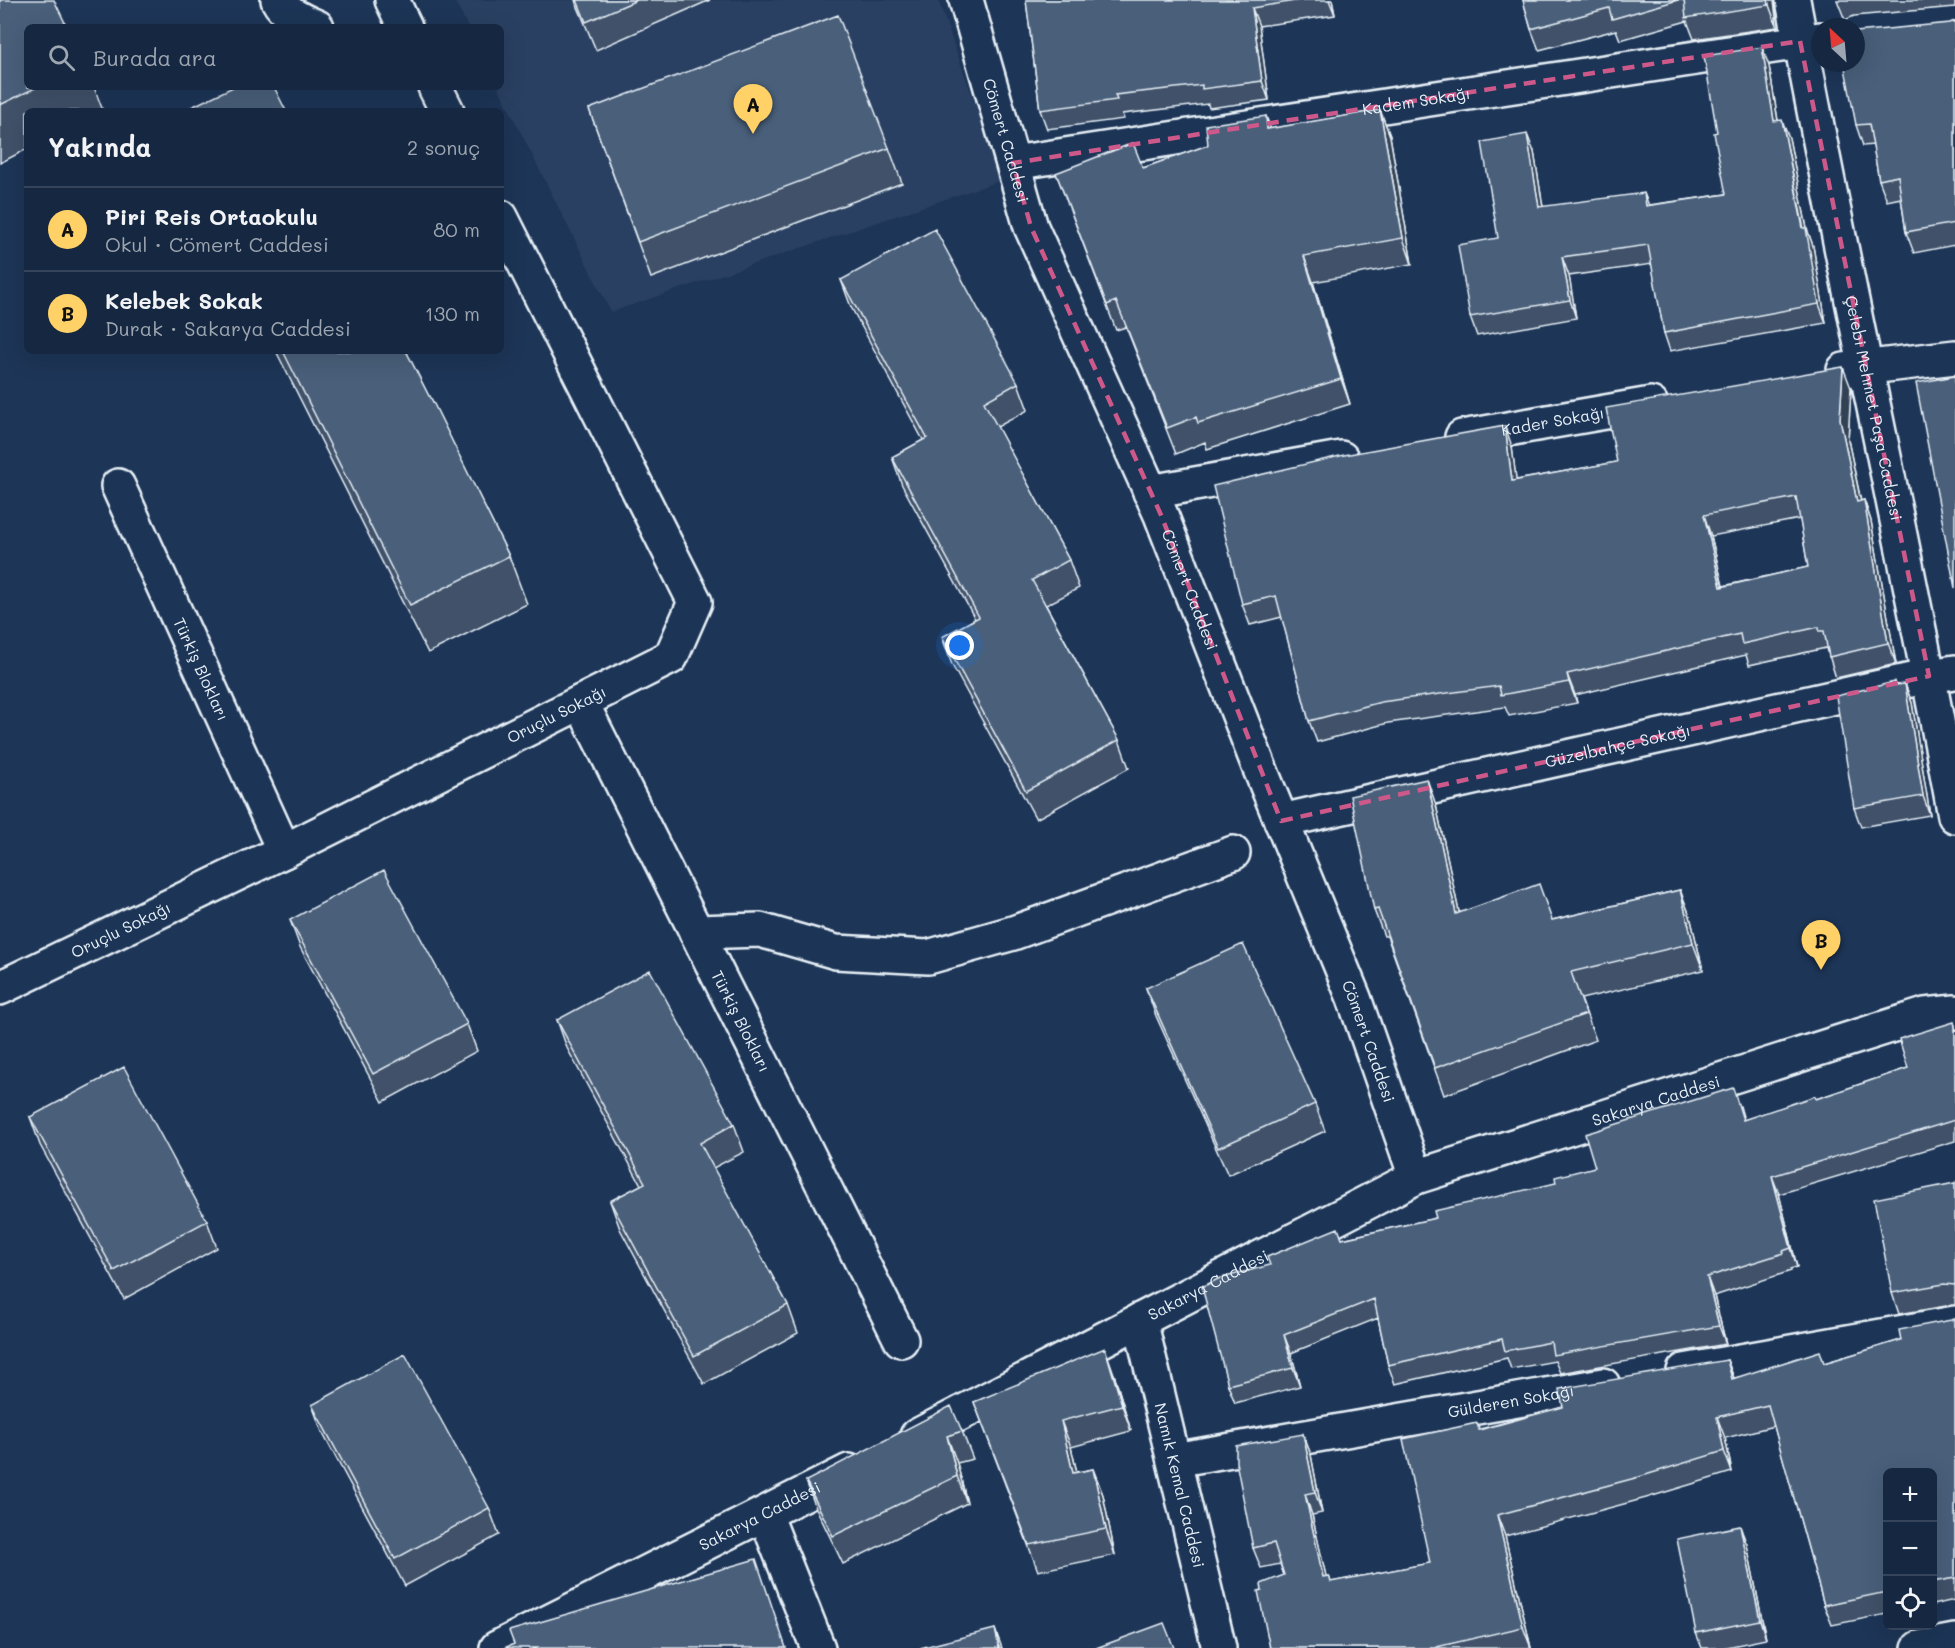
<!DOCTYPE html>
<html lang="tr">
<meta charset="utf-8">
<style>
:root{--surface:#162841;--page:#1f3048;--text:#f1f3f6;--muted:#9ea6b1;--line:#35445a;--accent:#ffd166}
body{margin:0;font-family:Mali,sans-serif;background:var(--page);color:var(--text)}
.controls{position:absolute;right:18px;bottom:18px;display:grid;overflow:hidden;border-radius:9px;box-shadow:0 6px 24px #0002}
.controls button{width:54px;height:54px;display:grid;place-items:center;padding:0;border:0;border-bottom:2px solid var(--line);background:var(--surface);color:var(--text);font:30px sans-serif}
.compass{position:absolute;left:1811px;top:18px;width:54px;height:54px;border-radius:50%;background:var(--surface);box-shadow:0 6px 24px #0002;rotate:334deg}
.you{position:absolute;left:960px;top:646px;width:21px;height:21px;margin:-15px;border:4px solid #fff;border-radius:50%;background:#1a73e8;box-shadow:0 0 0 9px #1a73e833}
.badge{display:grid;place-items:center;width:39px;height:39px;border-radius:50%;background:var(--accent);color:#111;font-size:20px;font-weight:700}
.pin{position:absolute;translate:-50% -50px;filter:drop-shadow(0 2px 3px #0008)}
.pin::after{content:'';position:absolute;top:32px;width:21px;height:18px;background:inherit;clip-path:polygon(0 0,100% 0,50% 100%)}
.list{margin:0;padding:0;list-style:none}
h2{display:flex;justify-content:space-between;align-items:center;height:78px;margin:0;padding:0 24px;font-size:26px}
h2 small{font-size:20px;font-weight:400;color:var(--muted)}
.list li{display:grid;grid-template-columns:39px 1fr auto;gap:18px;align-items:center;box-sizing:border-box;height:84px;padding:0 24px;border-top:2px solid var(--line)}
.list b{display:block;font-size:22px;white-space:nowrap}
.list p{margin:0;font-size:20px;white-space:nowrap;color:var(--muted)}
.list em{font-size:20px;font-style:normal;color:var(--muted)}
.icon{flex:none;width:33px;height:33px;fill:none;stroke:currentColor;stroke-width:2;stroke-linecap:round;stroke-linejoin:round}
.map{position:relative;flex:none;width:1955px;height:1648px;overflow:hidden}
.search{position:absolute;background:var(--surface);box-shadow:0 6px 24px #0002;left:24px;top:24px;width:480px;height:66px;display:flex;align-items:center;gap:15px;box-sizing:border-box;padding:0 21px;border-radius:9px;color:var(--muted);font-size:22px}
.panel{position:absolute;background:var(--surface);box-shadow:0 6px 24px #0002;left:24px;top:108px;width:480px;height:246px;border-radius:9px}
.map>svg:first-child{display:block}
.built{fill:#2a4162}
.lines{fill:none;stroke-linecap:round;stroke-linejoin:round}
.minor-casing{stroke:#e8f1f8;stroke-width:38}
.minor{stroke:#1d3557;stroke-width:33}
.wall{fill:#3f5169;stroke:#e8f1f8;stroke-width:1.5;fill-rule:evenodd}
.shaded-wall{fill:#334255;stroke:#e8f1f8;stroke-width:1.5}
.building{fill:#495e7a;stroke:#e8f1f8;stroke-width:1.5;fill-rule:evenodd}
.marked{fill:none;stroke:#cd598a;stroke-width:4.5;stroke-dasharray:12 8;stroke-linejoin:round}
.labels{text-anchor:middle;stroke-width:5;stroke-linejoin:round;paint-order:stroke}
.street-label{font-size:16px;fill:#e8f1f8;stroke:#1d3557}
</style>
<div class="map">
<svg width="1955" height="1648" viewBox="0 0 1955 1648">
<rect width="100%" height="100%" fill="#1d3557"/>
<filter id="ink" filterUnits="userSpaceOnUse"><feTurbulence type="fractalNoise" baseFrequency=".0167" numOctaves="2"/><feDisplacementMap in="SourceGraphic" scale="12" xChannelSelector="R" yChannelSelector="G"/><feConvolveMatrix kernelMatrix="1 2 1 2 8 2 1 2 1" color-interpolation-filters="sRGB"/></filter>
<g filter="url(#ink)">
<path class="built" d="M 454,0 L 938,0 L 1002,180 L 611,312 L 498,87 L 501,87 L 501,27 L 468,27 Z"/>
<g class="lines">
<g class="minor-casing">
<g id="minor">
<path d="M 278,0 C 285,14 303,21 317,27"/>
<path d="M 392,0 L 405,27"/>
<path id="s1" d="M 966,0 L 1031,227 L 1161,515 L 1258,764 L 1354,998 L 1416,1177"/>
<path id="s2" d="M 1793,0 C 1843,273 1905,543 1955,816"/>
<path d="M 435,87 L 447,111"/>
<path id="s3" d="M 1013,163 L 1820,39"/>
<path d="M 1844,370 L 1955,357"/>
<path id="s4" d="M 1462,437 L 1651,404"/>
<path id="s5" d="M 118,486 L 284,851"/>
<path d="M 1150,492 L 1341,458"/>
<path id="s6" d="M 581,702 L 901,1340"/>
<path id="s7" d="M 1281,821 L 1929,676 L 1955,672"/>
<path d="M 696,932 L 760,930 L 836,952 L 928,957 L 1013,933 L 1233,853"/>
<path id="s8" d="M 0,988 L 284,851 L 671,657 L 695,602 L 501,217"/>
<path id="s9" d="M 1140,1320 L 1219,1648"/>
<path d="M 1684,1371 L 1955,1323"/>
<path id="s10" d="M 917,1436 L 1416,1177 L 1925,1015 L 1955,1012"/>
<path id="s11" d="M 1174,1460 L 1603,1385"/>
<path d="M 765,1514 L 818,1648"/>
<path id="s12" d="M 497,1648 L 849,1471"/>
<path d="M 1919,1648 L 1955,1641"/>
</g>
</g>
<use href="#minor" class="minor"/>
</g>
<path class="wall" d="M 0,0 L 27,87 L 94,87 L 103,111 L 27,111 L 27,149 L 0,163 Z
M 575,0 L 710,0 L 596,50 Z
M 1026,0 L 1332,0 L 1335,15 L 1259,26 L 1269,100 L 1209,108 L 1208,104 L 1122,114 L 1124,119 L 1047,129 L 1040,110 Z
M 1523,0 L 1774,0 L 1777,27 L 1694,39 L 1687,21 L 1620,40 L 1616,30 L 1539,50 L 1531,29 Z
M 1837,0 L 1955,0 L 1955,7 L 1854,16 L 1845,20 Z
M 1955,21 L 1955,245 L 1914,253 L 1906,232 L 1901,198 L 1887,201 L 1879,180 L 1873,145 L 1863,146 L 1856,125 L 1950,23 Z
M 1769,66 L 1778,120 L 1789,138 L 1807,229 L 1813,246 L 1826,323 L 1670,351 L 1664,333 L 1652,264 L 1569,276 L 1576,318 L 1477,336 L 1470,317 L 1498,238 L 1534,152 L 1543,207 L 1649,205 L 1726,194 L 1717,132 Z
M 589,109 L 889,148 L 902,183 L 651,278 Z
M 1380,110 L 1390,136 L 1412,264 L 1313,282 L 1350,404 L 1207,449 L 1205,442 L 1176,454 L 1126,327 L 1116,330 L 1056,173 L 1143,168 L 1208,145 L 1266,116 L 1270,129 Z
M 841,280 L 1018,383 L 1028,410 L 997,427 L 1069,560 L 1079,588 L 1046,605 L 1119,740 L 1129,768 L 1036,819 L 952,665 L 942,637 L 975,619 L 902,485 L 892,457 L 923,440 L 851,307 Z
M 276,351 L 406,351 L 509,556 L 527,604 L 428,653 Z
M 1851,388 L 1848,440 L 1861,501 L 1864,500 L 1871,521 L 1896,664 L 1836,678 L 1828,652 L 1827,652 L 1826,648 L 1749,665 L 1746,655 L 1575,695 L 1577,703 L 1509,716 L 1505,707 L 1388,723 L 1317,742 L 1309,721 L 1282,617 L 1250,625 L 1242,604 L 1512,447 L 1516,480 L 1617,462 ZM 1800,519 L 1808,567 L 1723,586 L 1711,536 Z
M 1895,682 L 1896,685 L 1905,684 L 1912,703 L 1930,815 L 1861,827 L 1854,808 Z
M 1436,805 L 1459,912 L 1552,920 L 1680,890 L 1690,916 L 1703,970 L 1581,999 L 1596,1040 L 1444,1095 L 1387,936 L 1384,936 L 1374,910 Z
M 290,920 L 467,1024 L 477,1051 L 383,1102 L 300,947 Z
M 1146,988 L 1315,1104 L 1325,1131 L 1228,1175 L 1156,1016 Z
M 557,1020 L 734,1124 L 744,1152 L 713,1168 L 788,1305 L 798,1333 L 704,1384 L 620,1229 L 610,1201 L 641,1185 L 567,1048 Z
M 1955,1026 L 1955,1141 L 1779,1194 L 1797,1267 L 1790,1269 L 1791,1271 L 1714,1296 L 1726,1344 L 1560,1373 L 1555,1361 L 1511,1369 L 1507,1358 L 1395,1384 L 1388,1365 L 1378,1318 L 1291,1353 L 1300,1386 L 1235,1403 L 1228,1385 L 1342,1239 L 1436,1218 L 1556,1183 L 1740,1106 L 1744,1120 L 1816,1099 L 1908,1068 Z
M 30,1117 L 207,1221 L 217,1248 L 124,1299 L 40,1145 Z
M 1955,1183 L 1955,1305 L 1952,1305 L 1899,1314 L 1892,1293 Z
M 1955,1319 L 1955,1600 L 1932,1605 L 1932,1473 L 1887,1473 L 1887,1614 L 1832,1625 L 1824,1605 L 1774,1426 L 1725,1438 L 1732,1472 L 1646,1498 L 1505,1536 L 1531,1648 L 1270,1648 L 1262,1590 L 1284,1575 L 1280,1564 L 1261,1568 L 1253,1548 L 1303,1434 L 1311,1455 L 1322,1513 L 1312,1515 L 1326,1577 L 1329,1576 L 1331,1582 L 1430,1563 L 1477,1423 L 1480,1429 L 1563,1407 L 1727,1360 L 1734,1378 L 1824,1363 L 1901,1340 Z
M 1114,1374 L 1131,1431 L 1071,1447 L 1077,1472 L 1093,1469 L 1103,1495 L 1115,1555 L 1038,1571 L 974,1402 Z
M 312,1405 L 489,1508 L 499,1535 L 405,1586 L 322,1432 Z
M 962,1431 L 973,1459 L 957,1463 L 967,1503 L 843,1564 L 816,1508 L 806,1481 Z
M 1747,1545 L 1766,1639 L 1722,1648 L 1702,1648 L 1696,1633 Z"/>
<path class="shaded-wall" d="M 1329,0 L 1332,0 L 1335,15 Z
M 1768,0 L 1774,0 L 1777,27 L 1769,5 Z
M 1252,8 L 1259,26 L 1269,100 L 1262,81 Z
M 1762,47 L 1769,66 L 1781,140 L 1774,121 Z
M 1380,110 L 1390,136 L 1412,264 L 1403,238 Z
M 1266,116 L 1275,142 L 1267,129 Z
M 1782,120 L 1789,138 L 1807,229 L 1813,246 L 1826,323 L 1819,304 Z
M 1527,134 L 1534,152 L 1546,226 L 1539,207 Z
M 1644,193 L 1651,211 L 1646,206 Z
M 1304,256 L 1313,282 L 1350,404 L 1341,379 Z
M 1562,257 L 1569,276 L 1576,318 L 1570,300 Z
M 1843,367 L 1851,388 L 1848,440 L 1865,522 L 1857,502 L 1840,419 Z
M 1505,426 L 1512,447 L 1519,502 L 1512,481 Z
M 1864,500 L 1871,521 L 1896,664 L 1888,643 Z
M 1704,515 L 1711,536 L 1728,608 L 1721,587 Z
M 1567,674 L 1575,695 L 1577,703 L 1569,682 Z
M 1905,684 L 1912,703 L 1930,815 L 1923,796 Z
M 1427,779 L 1436,805 L 1465,940 L 1456,914 Z
M 1680,890 L 1690,916 L 1703,970 L 1693,943 Z
M 1772,1176 L 1779,1194 L 1797,1267 L 1791,1248 Z
M 1707,1277 L 1714,1296 L 1726,1344 L 1719,1326 Z
M 1284,1335 L 1291,1353 L 1300,1386 L 1293,1368 Z
M 1105,1348 L 1114,1374 L 1131,1431 L 1122,1405 Z
M 1727,1360 L 1735,1381 L 1732,1379 Z
M 1717,1417 L 1725,1438 L 1732,1472 L 1724,1451 Z
M 1061,1421 L 1071,1447 L 1083,1499 L 1073,1473 Z
M 1303,1434 L 1311,1455 L 1322,1513 L 1315,1492 Z
M 947,1436 L 957,1463 L 967,1503 L 957,1476 Z
M 1093,1469 L 1103,1495 L 1115,1555 L 1106,1529 Z
M 1305,1494 L 1312,1515 L 1331,1598 L 1323,1577 Z
M 1497,1515 L 1505,1536 L 1531,1648 L 1523,1627 Z
M 1740,1526 L 1747,1545 L 1766,1639 L 1760,1620 Z
M 995,1629 L 1002,1648 L 999,1648 Z"/>
<path class="building" d="M 0,0 L 54,0 L 67,27 L 27,27 L 27,87 L 37,87 L 0,105 Z
M 577,0 L 637,0 L 586,22 Z
M 1026,0 L 1301,0 L 1252,8 L 1262,81 L 1202,89 L 1202,85 L 1115,95 L 1117,100 L 1040,110 Z
M 1523,0 L 1678,0 L 1612,19 L 1609,8 L 1531,29 Z
M 1684,0 L 1768,0 L 1769,5 L 1686,18 Z
M 838,15 L 889,148 L 638,242 L 589,109 Z
M 1955,21 L 1955,223 L 1906,232 L 1898,176 L 1879,180 L 1869,124 L 1856,125 L 1844,63 L 1856,63 L 1856,32 L 1950,23 Z
M 1762,47 L 1774,121 L 1782,120 L 1803,228 L 1806,228 L 1819,304 L 1664,333 L 1648,245 L 1562,257 L 1570,300 L 1470,317 L 1458,245 L 1498,238 L 1482,142 L 1527,134 L 1539,207 L 1644,193 L 1646,206 L 1726,194 L 1714,133 L 1717,132 L 1704,56 Z
M 233,87 L 274,87 L 286,111 L 183,111 Z
M 1380,110 L 1403,238 L 1304,256 L 1341,379 L 1198,423 L 1196,417 L 1167,428 L 1116,301 L 1107,305 L 1056,173 L 1133,143 L 1143,168 L 1208,145 L 1206,125 L 1266,116 L 1267,129 Z
M 935,229 L 1018,383 L 984,402 L 1069,560 L 1032,580 L 1119,740 L 1026,791 L 942,637 L 979,617 L 892,457 L 927,438 L 841,280 Z
M 283,351 L 406,351 L 429,396 L 430,396 L 509,556 L 410,605 Z
M 1843,367 L 1840,419 L 1857,502 L 1864,500 L 1888,643 L 1829,657 L 1824,631 L 1819,631 L 1819,627 L 1742,644 L 1740,634 L 1567,674 L 1569,682 L 1501,695 L 1499,686 L 1381,702 L 1309,721 L 1276,596 L 1242,604 L 1213,486 L 1344,455 L 1505,426 L 1512,481 L 1617,462 L 1606,408 ZM 1796,497 L 1808,567 L 1721,587 L 1704,515 Z
M 1955,376 L 1955,588 L 1916,383 Z
M 1895,682 L 1896,685 L 1905,684 L 1923,796 L 1854,808 L 1836,696 Z
M 1427,779 L 1456,914 L 1539,884 L 1552,920 L 1680,890 L 1693,943 L 1571,972 L 1586,1014 L 1435,1068 L 1378,909 L 1374,910 L 1350,796 Z
M 384,870 L 467,1024 L 373,1074 L 290,920 Z
M 1243,944 L 1315,1104 L 1218,1148 L 1146,988 Z
M 650,970 L 734,1124 L 700,1143 L 788,1305 L 694,1356 L 610,1201 L 645,1183 L 557,1020 Z
M 1954,1022 L 1955,1026 L 1955,1120 L 1772,1176 L 1791,1248 L 1783,1251 L 1784,1253 L 1707,1277 L 1719,1326 L 1553,1355 L 1551,1342 L 1505,1351 L 1502,1339 L 1388,1365 L 1374,1299 L 1284,1335 L 1293,1368 L 1228,1385 L 1202,1287 L 1218,1279 L 1270,1265 L 1267,1257 L 1338,1228 L 1342,1239 L 1436,1218 L 1434,1211 L 1556,1183 L 1555,1177 L 1595,1167 L 1585,1134 L 1733,1088 L 1743,1120 L 1815,1096 L 1816,1099 L 1908,1068 L 1899,1039 Z
M 124,1067 L 207,1221 L 114,1271 L 30,1117 Z
M 1955,1183 L 1955,1285 L 1944,1284 L 1892,1293 L 1874,1199 Z
M 1955,1319 L 1955,1578 L 1932,1582 L 1932,1473 L 1887,1473 L 1887,1592 L 1824,1605 L 1768,1405 L 1717,1417 L 1724,1451 L 1639,1477 L 1497,1515 L 1523,1627 L 1436,1647 L 1436,1648 L 1270,1648 L 1258,1591 L 1262,1590 L 1261,1584 L 1284,1575 L 1274,1543 L 1253,1548 L 1236,1462 L 1236,1446 L 1303,1434 L 1315,1492 L 1305,1494 L 1323,1577 L 1329,1576 L 1331,1582 L 1430,1563 L 1403,1439 L 1477,1423 L 1479,1430 L 1563,1407 L 1559,1389 L 1727,1360 L 1732,1379 L 1820,1351 L 1824,1363 L 1901,1340 L 1899,1330 L 1951,1320 Z
M 1105,1348 L 1122,1405 L 1061,1421 L 1073,1473 L 1093,1469 L 1106,1529 L 1029,1545 L 974,1402 Z
M 405,1354 L 489,1508 L 395,1559 L 312,1405 Z
M 951,1406 L 962,1431 L 947,1436 L 957,1476 L 833,1536 L 806,1481 Z
M 1740,1526 L 1760,1620 L 1696,1633 L 1677,1539 Z
M 756,1559 L 786,1648 L 504,1648 L 514,1644 L 509,1631 Z
M 1164,1623 L 1174,1648 L 1096,1648 Z
M 995,1629 L 999,1648 L 920,1648 Z"/>
</g>
<path class="marked" d="M 1800,41 L 1929,676 L 1281,821 L 1161,515 L 1031,227 L 1013,163 Z"/>
<g class="labels">
<g class="street-label">
<text dy="6" stroke="none"><textPath href="#s3" startOffset="408">Kadem Sokağı</textPath></text>
<text dy="6" stroke="none"><textPath href="#s1" startOffset="146">Cömert Caddesi</textPath></text>
<text dy="6" stroke="none"><textPath href="#s2" startOffset="416">Çelebi Mehmet Paşa Caddesi</textPath></text>
<text dy="6" stroke="none"><textPath href="#s4" startOffset="92">Kader Sokağı</textPath></text>
<text dy="6" stroke="none"><textPath href="#s1" startOffset="632">Cömert Caddesi</textPath></text>
<text dy="6" stroke="none"><textPath href="#s5" startOffset="201">Türkiş Blokları</textPath></text>
<text dy="6" stroke="none"><textPath href="#s8" startOffset="620">Oruçlu Sokağı</textPath></text>
<text dy="6" stroke="none"><textPath href="#s7" startOffset="345">Güzelbahçe Sokağı</textPath></text>
<text dy="6" stroke="none"><textPath href="#s8" startOffset="134">Oruçlu Sokağı</textPath></text>
<text dy="6" stroke="none"><textPath href="#s6" startOffset="357">Türkiş Blokları</textPath></text>
<text dy="6" stroke="none"><textPath href="#s1" startOffset="1118">Cömert Caddesi</textPath></text>
<text dy="6" stroke="none"><textPath href="#s10" startOffset="814">Sakarya Caddesi</textPath></text>
<text dy="6" stroke="none"><textPath href="#s10" startOffset="328">Sakarya Caddesi</textPath></text>
<text dy="6" stroke="none"><textPath href="#s11" startOffset="342">Gülderen Sokağı</textPath></text>
<text dy="6" stroke="none"><textPath href="#s9" startOffset="170">Namık Kemal Caddesi</textPath></text>
<text dy="6" stroke="none"><textPath href="#s12" startOffset="294">Sakarya Caddesi</textPath></text>
</g>
</g>
</svg>
<div class="controls">
<button>+</button>
<button>−</button>
<button><svg class="icon" aria-label="locate" viewBox="0 0 24 24"><circle cx="12" cy="12" r="6"/><path d="M12 2v4M12 18v4M2 12h4M18 12h4"/></svg></button>
</div>
<svg class="compass" viewBox="-18 -18 36 36"><path d="M0-13l5 13h-10z" fill="#e53935"/><path d="M0 13l5-13h-10z" fill="#9ea6b1"/></svg>
<div class="you"></div>
<div class="pin badge" style="left:753px;top:134px">A</div>
<div class="pin badge" style="left:1821px;top:970px">B</div>
<div class="search"><svg class="icon" aria-label="search" viewBox="0 0 24 24"><circle cx="10" cy="10" r="6"/><path d="M15 15l6 6"/></svg>Burada ara</div>
<section class="panel">
<h2>Yakında<small>2 sonuç</small></h2>
<ul class="list">
<li><span class="badge">A</span><div><b>Piri Reis Ortaokulu</b><p>Okul · Cömert Caddesi</p></div><em>80 m</em></li>
<li><span class="badge">B</span><div><b>Kelebek Sokak</b><p>Durak · Sakarya Caddesi</p></div><em>130 m</em></li>
</ul>
</section>
</div>
